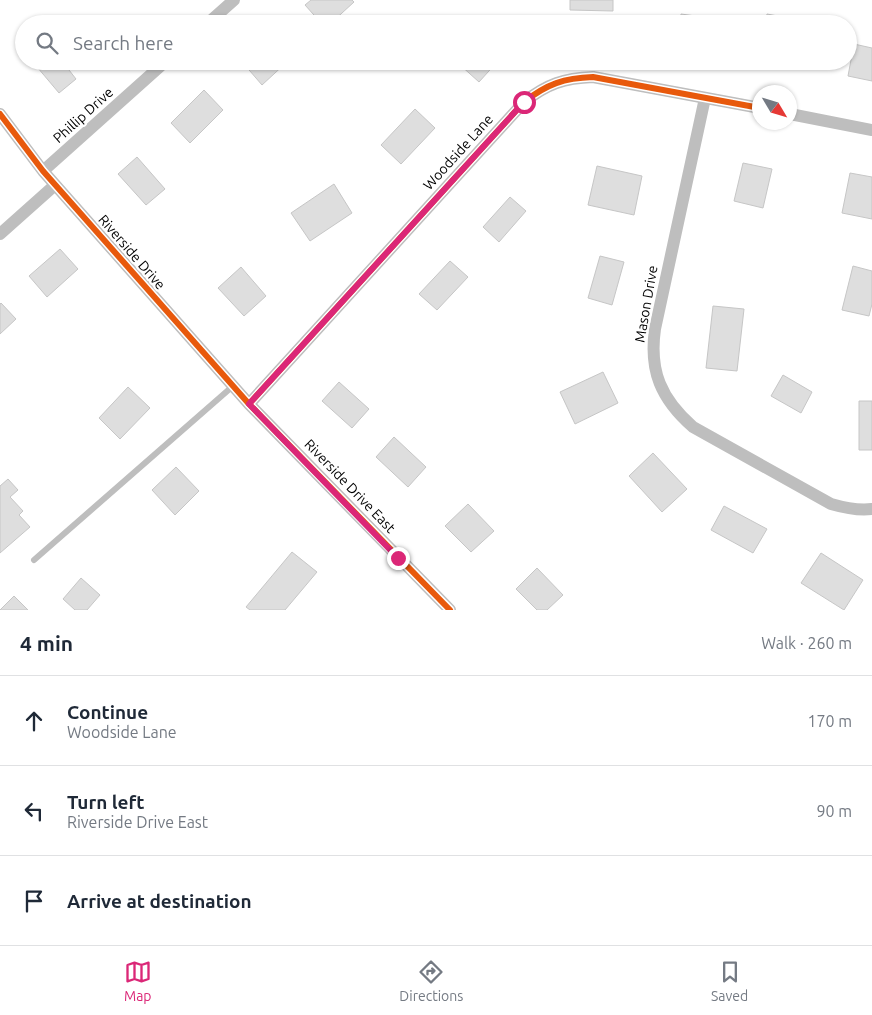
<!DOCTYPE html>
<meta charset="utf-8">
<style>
:root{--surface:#fff;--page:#f6f6f7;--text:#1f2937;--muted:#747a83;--line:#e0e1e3;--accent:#db2777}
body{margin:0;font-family:Ubuntu,sans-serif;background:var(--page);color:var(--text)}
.compass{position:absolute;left:752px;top:85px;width:45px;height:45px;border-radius:50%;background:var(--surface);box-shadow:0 1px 4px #0004;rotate:128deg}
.stop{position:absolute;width:15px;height:15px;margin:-11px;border:4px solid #db2777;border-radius:50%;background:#fff}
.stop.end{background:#db2777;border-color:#fff;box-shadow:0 1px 5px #0008}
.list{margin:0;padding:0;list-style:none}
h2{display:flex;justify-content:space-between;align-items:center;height:65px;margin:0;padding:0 20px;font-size:21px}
h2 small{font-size:16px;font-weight:400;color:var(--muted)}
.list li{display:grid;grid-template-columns:32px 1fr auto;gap:15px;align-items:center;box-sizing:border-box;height:90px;padding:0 20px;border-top:1px solid var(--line)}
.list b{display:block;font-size:19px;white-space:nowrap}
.list p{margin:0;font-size:16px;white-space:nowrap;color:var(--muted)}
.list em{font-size:16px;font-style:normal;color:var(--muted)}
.icon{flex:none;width:28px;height:28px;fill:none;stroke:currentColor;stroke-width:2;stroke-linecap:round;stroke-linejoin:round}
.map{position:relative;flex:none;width:872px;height:610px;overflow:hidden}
.search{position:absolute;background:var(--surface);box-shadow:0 1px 4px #0004;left:15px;right:15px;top:15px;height:55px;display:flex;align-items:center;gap:12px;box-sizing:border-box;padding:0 18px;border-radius:28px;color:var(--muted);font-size:19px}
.sheet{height:335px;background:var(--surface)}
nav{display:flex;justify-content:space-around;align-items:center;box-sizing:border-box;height:70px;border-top:1px solid var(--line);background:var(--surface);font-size:14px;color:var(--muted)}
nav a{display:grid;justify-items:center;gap:2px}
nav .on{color:var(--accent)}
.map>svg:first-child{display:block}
.building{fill:#dedede;stroke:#c6c6c6}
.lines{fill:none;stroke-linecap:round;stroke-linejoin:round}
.lane{stroke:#bebebe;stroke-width:6}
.street{stroke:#bebebe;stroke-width:12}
.cycleway-casing{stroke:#fff;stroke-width:9}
.cycleway{stroke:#e8590c;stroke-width:6}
.route{stroke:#db2777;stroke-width:6}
.labels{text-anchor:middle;stroke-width:4.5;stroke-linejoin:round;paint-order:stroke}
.street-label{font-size:14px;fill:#000;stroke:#fff}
</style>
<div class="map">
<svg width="872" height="610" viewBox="0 0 872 610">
<rect width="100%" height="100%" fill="#fff"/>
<path class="building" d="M 311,0 L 352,0 L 354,2 L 330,24 L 322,24 L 305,5 Z
M 570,0 L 613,0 L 613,11 L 570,10 Z
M 681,14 L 725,20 L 725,24 L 680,24 Z
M 767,14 L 810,22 L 810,24 L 765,24 Z
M 854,44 L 872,48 L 872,81 L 848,76 Z
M 32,61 L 62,61 L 76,79 L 59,93 Z
M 245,61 L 288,61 L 262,85 L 243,63 Z
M 461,61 L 498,61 L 479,82 L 459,64 Z
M 204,90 L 223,110 L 190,143 L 171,123 Z
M 415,109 L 435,128 L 401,164 L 381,145 Z
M 137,157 L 165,189 L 146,205 L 118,174 Z
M 743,163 L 772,169 L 763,208 L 734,201 Z
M 597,166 L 642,176 L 634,215 L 588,205 Z
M 850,173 L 872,177 L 872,219 L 842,213 Z
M 334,184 L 352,213 L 310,241 L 291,213 Z
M 510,197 L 526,211 L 499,242 L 483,227 Z
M 60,249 L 78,269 L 47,297 L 29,276 Z
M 600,256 L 624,262 L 612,305 L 588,298 Z
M 450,261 L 468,277 L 437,310 L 419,294 Z
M 853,266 L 872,271 L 872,304 L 869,316 L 842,310 Z
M 241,267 L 266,296 L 244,316 L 218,288 Z
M 1,303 L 16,319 L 0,334 L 0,304 Z
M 713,306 L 744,309 L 737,371 L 706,368 Z
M 603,372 L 618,403 L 575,424 L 560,392 Z
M 783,375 L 812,392 L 801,413 L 771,396 Z
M 339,382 L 369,409 L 352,428 L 322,401 Z
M 128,387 L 150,408 L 120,439 L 99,418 Z
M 859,401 L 872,401 L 872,450 L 859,450 Z
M 394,437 L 426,467 L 408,487 L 376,457 Z
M 653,453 L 687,489 L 662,512 L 629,476 Z
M 176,467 L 199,491 L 175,515 L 152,490 Z
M 8,479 L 18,490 L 10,497 L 23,511 L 19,515 L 30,527 L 0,553 L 0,486 Z
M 468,504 L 494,531 L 471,552 L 445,526 Z
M 724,506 L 767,529 L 753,553 L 711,530 Z
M 292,552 L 317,572 L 285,610 L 250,610 L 246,607 Z
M 821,553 L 863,580 L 844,610 L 801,583 Z
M 537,568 L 563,595 L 547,610 L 537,610 L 516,589 Z
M 81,578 L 100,595 L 87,610 L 75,610 L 63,599 Z
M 14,596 L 28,610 L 0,610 Z"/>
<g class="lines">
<path class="lane" d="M 34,560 L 233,386"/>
<path class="street" d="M 207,24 L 234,0
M 705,98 L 655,329 C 649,371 661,399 693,427 L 831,504 C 845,508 858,511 872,509
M 0,114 L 43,171 L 249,404 L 450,610
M 790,114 L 872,130
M 43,171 L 166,61
M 0,234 L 55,185
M 249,404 L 524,102 C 547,84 564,78 593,77 L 760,108"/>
<g class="cycleway-casing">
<path id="cycleway" d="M 0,114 L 43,171 L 249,404 L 450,610
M 249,404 L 524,102 C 547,84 564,78 593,77 L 760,108"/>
</g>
<use href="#cycleway" class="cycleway"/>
</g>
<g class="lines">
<path class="route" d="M 398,558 L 249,404 L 524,102"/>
</g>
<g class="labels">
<g class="street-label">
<text transform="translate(83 115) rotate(-42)" y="5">Phillip Drive</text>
<text transform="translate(458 152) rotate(-48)" y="5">Woodside Lane</text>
<text transform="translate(132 252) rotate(49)" y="5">Riverside Drive</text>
<text transform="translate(646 304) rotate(-80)" y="5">Mason Drive</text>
<text transform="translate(350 486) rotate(46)" y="5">Riverside Drive East</text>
</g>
</g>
</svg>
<svg class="compass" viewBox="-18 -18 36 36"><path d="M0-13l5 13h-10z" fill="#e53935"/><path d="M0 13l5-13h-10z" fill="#747a83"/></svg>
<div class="stop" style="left:524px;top:102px"></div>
<div class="stop end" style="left:398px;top:558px"></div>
<div class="search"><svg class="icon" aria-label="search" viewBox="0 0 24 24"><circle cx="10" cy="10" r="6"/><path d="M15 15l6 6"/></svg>Search here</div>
</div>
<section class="sheet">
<h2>4 min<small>Walk · 260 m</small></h2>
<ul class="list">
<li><svg class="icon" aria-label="ahead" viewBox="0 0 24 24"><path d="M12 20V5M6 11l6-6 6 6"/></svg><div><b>Continue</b><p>Woodside Lane</p></div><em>170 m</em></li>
<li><svg class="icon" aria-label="left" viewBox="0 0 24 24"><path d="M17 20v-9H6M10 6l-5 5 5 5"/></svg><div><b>Turn left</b><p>Riverside Drive East</p></div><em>90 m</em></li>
<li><svg class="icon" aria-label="arrive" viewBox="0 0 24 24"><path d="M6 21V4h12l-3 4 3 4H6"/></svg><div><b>Arrive at destination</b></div></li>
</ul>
</section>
<nav>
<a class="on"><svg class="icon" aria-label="map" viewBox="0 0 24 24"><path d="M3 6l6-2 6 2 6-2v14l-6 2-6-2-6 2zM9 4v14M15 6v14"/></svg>Map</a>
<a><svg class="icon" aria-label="directions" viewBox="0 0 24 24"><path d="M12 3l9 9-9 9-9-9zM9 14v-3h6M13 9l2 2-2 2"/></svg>Directions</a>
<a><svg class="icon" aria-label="saved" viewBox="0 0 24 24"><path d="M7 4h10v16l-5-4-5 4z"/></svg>Saved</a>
</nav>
